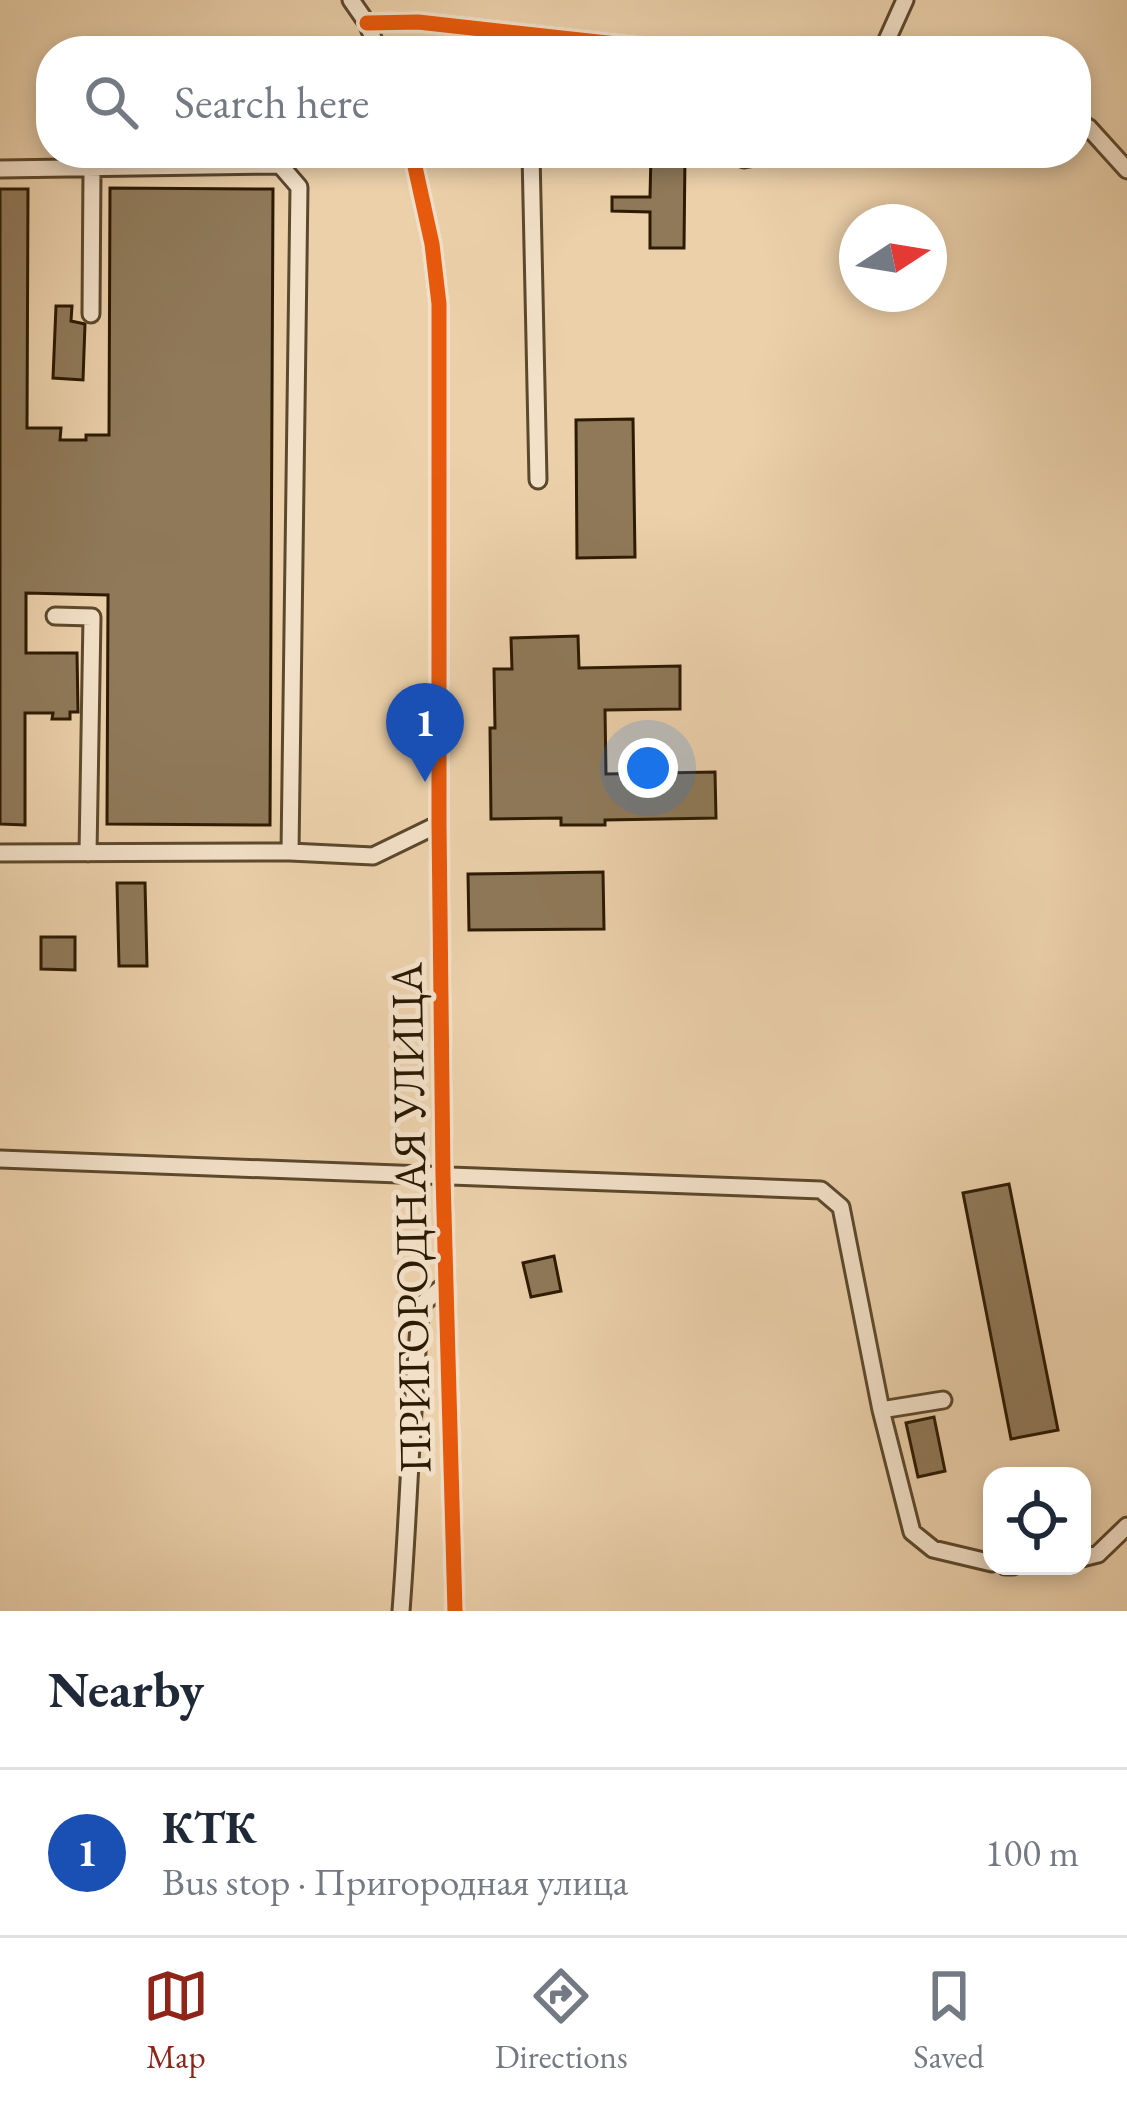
<!DOCTYPE html>
<meta charset="utf-8">
<style>
:root{--surface:#fff;--page:#f6f6f7;--text:#1f2937;--muted:#747a83;--line:#e0e1e3;--accent:#8f2418}
body{margin:0;font-family:"EB Garamond",serif;background:var(--page);color:var(--text)}
.controls{position:absolute;right:36px;bottom:36px;display:grid;overflow:hidden;border-radius:24px;box-shadow:0 6px 18px #0003}
.controls button{width:108px;height:108px;display:grid;place-items:center;padding:0;border:0;border-bottom:3px solid var(--line);background:var(--surface);color:var(--text);font:60px sans-serif}
.compass{position:absolute;left:839px;top:204px;width:108px;height:108px;border-radius:50%;background:var(--surface);box-shadow:0 6px 18px #0003;rotate:78deg}
.you{position:absolute;left:648px;top:768px;width:42px;height:42px;margin:-30px;border:9px solid #fff;border-radius:50%;background:#1a73e8;box-shadow:0 0 0 18px #1a73e833}
.badge{display:grid;place-items:center;width:78px;height:78px;border-radius:50%;background:var(--accent);color:#fff;font-size:39px;font-weight:700}
.pin{position:absolute;translate:-50% -99px;filter:drop-shadow(0 3px 6px #0008)}
.pin::after{content:'';position:absolute;top:63px;width:42px;height:36px;background:inherit;clip-path:polygon(0 0,100% 0,50% 100%)}
.list{margin:0;padding:0;list-style:none}
h2{display:flex;justify-content:space-between;align-items:center;height:156px;margin:0;padding:0 48px;font-size:51px}
h2 small{font-size:39px;font-weight:400;color:var(--muted)}
.list li{display:grid;grid-template-columns:78px 1fr auto;gap:36px;align-items:center;box-sizing:border-box;height:168px;padding:0 48px;border-top:3px solid var(--line)}
.list b{display:block;font-size:45px;white-space:nowrap}
.list p{margin:0;font-size:39px;white-space:nowrap;color:var(--muted)}
.list em{font-size:39px;font-style:normal;color:var(--muted)}
.icon{flex:none;width:66px;height:66px;fill:none;stroke:currentColor;stroke-width:2;stroke-linecap:round;stroke-linejoin:round}
.map{position:relative;flex:none;width:1127px;height:1611px;overflow:hidden}
.search{position:absolute;background:var(--surface);box-shadow:0 6px 18px #0003;left:36px;right:36px;top:36px;height:132px;display:flex;align-items:center;gap:30px;box-sizing:border-box;padding:0 42px;border-radius:48px;color:var(--muted);font-size:45px}
.sheet{height:324px;background:var(--surface)}
nav{display:flex;justify-content:space-around;align-items:center;box-sizing:border-box;height:168px;border-top:3px solid var(--line);background:var(--surface);font-size:33px;color:var(--muted)}
nav a{display:grid;justify-items:center;gap:6px}
nav .on{color:var(--accent)}
.map>svg:first-child{display:block}
.building{fill:#8f7959;stroke:#2c1a02;stroke-width:3}
.lines{fill:none;stroke-linecap:round;stroke-linejoin:round}
.minor-casing{stroke:#5c482c;stroke-width:21}
.minor{stroke:#f2e0c8;stroke-width:15}
.cycleway-casing{stroke:#f2e0c8;stroke-width:22}
.cycleway{stroke:#e8590c;stroke-width:15}
.labels{text-anchor:middle;stroke-width:10;stroke-linejoin:round;paint-order:stroke}
.street-label{font-size:45px;fill:#2c1a02;stroke:#f2e0c8}
</style>
<div class="map">
<svg width="1127" height="1611" viewBox="0 0 1127 1611">
<rect width="100%" height="100%" fill="#ebd0aa"/>
<filter id="stains"><feTurbulence type="fractalNoise" baseFrequency=".00167" numOctaves="4"/><feColorMatrix values="0 0 0 0 .2 0 0 0 0 .09 0 0 0 0 .02 0 0 0 .5 -.17"/></filter>
<radialGradient id="worn" r=".72"><stop offset=".6" stop-color="#630" stop-opacity="0"/><stop offset="1" stop-color="#630" stop-opacity=".3"/></radialGradient>
<path class="building" d="M 651,154 L 685,155 L 684,248 L 650,248 L 650,212 L 612,211 L 612,197 L 650,197 Z
M 110,188 L 273,189 L 270,825 L 107,824 L 108,595 L 26,593 L 26,653 L 77,653 L 78,712 L 70,712 L 70,719 L 52,719 L 53,713 L 25,713 L 25,825 L 0,824 L 0,189 L 28,189 L 27,428 L 61,428 L 60,440 L 86,440 L 86,435 L 109,435 Z
M 56,306 L 72,306 L 71,321 L 85,324 L 83,380 L 53,378 Z
M 633,419 L 635,557 L 577,558 L 576,420 Z
M 578,636 L 579,668 L 680,666 L 680,709 L 605,710 L 606,774 L 715,772 L 716,818 L 605,820 L 605,825 L 561,825 L 561,818 L 491,819 L 490,728 L 495,728 L 494,669 L 512,669 L 511,638 Z
M 603,872 L 604,929 L 469,930 L 468,874 Z
M 117,883 L 145,883 L 147,966 L 119,966 Z
M 41,937 L 75,937 L 75,970 L 41,969 Z
M 1009,1184 L 1058,1430 L 1011,1439 L 963,1193 Z
M 554,1256 L 561,1291 L 531,1297 L 523,1263 Z
M 934,1417 L 945,1471 L 918,1477 L 906,1423 Z"/>
<g class="lines">
<g class="minor-casing">
<path id="minor" d="M 351,0 L 367,23 L 378,51
M 367,23 L 418,22 L 680,51
M 882,51 L 905,0
M 1076,120 L 1089,128 L 1127,170
M 412,153 L 432,244 L 439,304 L 439,824 L 443,1176 L 455,1611
M 531,153 L 538,480
M 744,159 L 775,153
M 0,169 L 280,165 L 299,187 L 290,852
M 91,314 L 92,169
M 55,616 L 92,617 L 88,853
M 0,853 L 290,852 L 373,856 L 439,824
M 0,1159 L 821,1190 L 841,1207 L 881,1410 L 943,1400
M 881,1410 L 912,1532 L 933,1549 L 992,1563
M 1082,1558 L 1098,1554 L 1127,1526
M 1005,1566 L 1013,1566
M 401,1611 C 409,1509 411,1407 421,1305 L 446,1284"/>
</g>
<use href="#minor" class="minor"/>
<g class="cycleway-casing">
<path id="cycleway" d="M 367,23 L 418,22 L 680,51
M 412,153 L 432,244 L 439,304 L 439,824 L 443,1176 L 455,1611"/>
</g>
<use href="#cycleway" class="cycleway"/>
</g>
<g class="labels">
<g class="street-label">
<text transform="translate(410 1218) rotate(-91)" y="16">ПРИГОРОДНАЯ УЛИЦА</text>
</g>
</g>
<rect width="100%" height="100%" filter="url(#stains)"/>
<rect width="100%" height="100%" fill="url(#worn)"/>
</svg>
<div class="controls">
<button><svg class="icon" aria-label="locate" viewBox="0 0 24 24"><circle cx="12" cy="12" r="6"/><path d="M12 2v4M12 18v4M2 12h4M18 12h4"/></svg></button>
</div>
<svg class="compass" viewBox="-18 -18 36 36"><path d="M0-13l5 13h-10z" fill="#e53935"/><path d="M0 13l5-13h-10z" fill="#747a83"/></svg>
<div class="you"></div>
<div class="pin badge" style="left:425px;top:782px;background:#1a4fb4">1</div>
<div class="search"><svg class="icon" aria-label="search" viewBox="0 0 24 24"><circle cx="10" cy="10" r="6"/><path d="M15 15l6 6"/></svg>Search here</div>
</div>
<section class="sheet">
<h2>Nearby<small></small></h2>
<ul class="list">
<li><span class="badge" style="background:#1a4fb4">1</span><div><b>КТК</b><p>Bus stop · Пригородная улица</p></div><em>100 m</em></li>
</ul>
</section>
<nav>
<a class="on"><svg class="icon" aria-label="map" viewBox="0 0 24 24"><path d="M3 6l6-2 6 2 6-2v14l-6 2-6-2-6 2zM9 4v14M15 6v14"/></svg>Map</a>
<a><svg class="icon" aria-label="directions" viewBox="0 0 24 24"><path d="M12 3l9 9-9 9-9-9zM9 14v-3h6M13 9l2 2-2 2"/></svg>Directions</a>
<a><svg class="icon" aria-label="saved" viewBox="0 0 24 24"><path d="M7 4h10v16l-5-4-5 4z"/></svg>Saved</a>
</nav>
